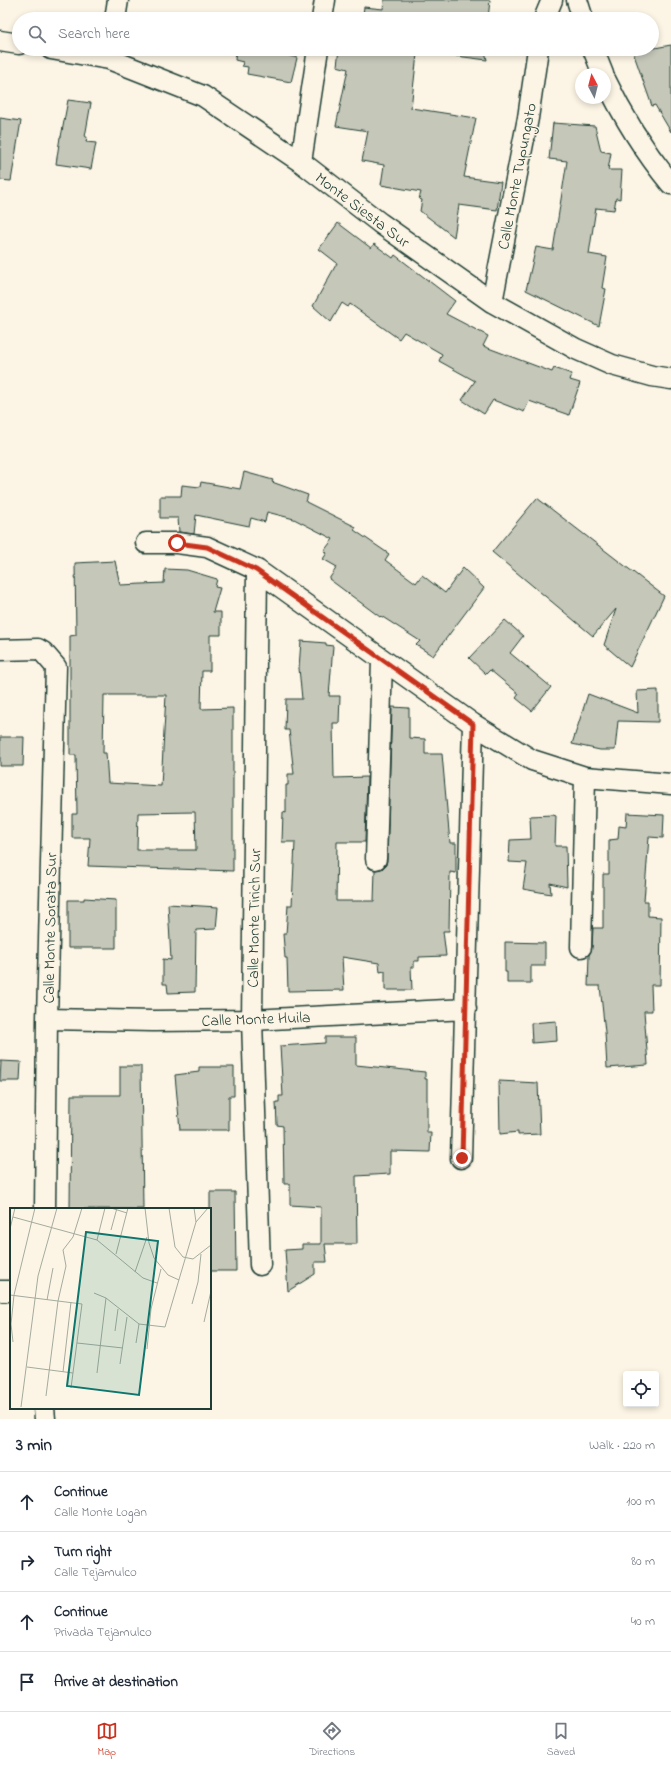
<!DOCTYPE html>
<meta charset="utf-8">
<style>
:root{--surface:#fff;--page:#f2f2f3;--text:#1f2937;--muted:#747a83;--line:#e0e1e3;--accent:#c8321e}
body{margin:0;font-family:"Indie Flower",sans-serif;background:var(--page);color:var(--text)}
.controls{position:absolute;right:12px;bottom:12px;display:grid;overflow:hidden;border-radius:4px;box-shadow:0 2px 6px #0003}
.controls button{width:36px;height:36px;display:grid;place-items:center;padding:0;border:0;border-bottom:1px solid var(--line);background:var(--surface);color:var(--text);font:20px sans-serif}
.compass{position:absolute;left:575px;top:68px;width:36px;height:36px;border-radius:50%;background:var(--surface);box-shadow:0 2px 6px #0003;rotate:353deg}
.stop{position:absolute;width:12px;height:12px;margin:-9px;border:3px solid #c8321e;border-radius:50%;background:#fff}
.stop.end{background:#c8321e;border-color:#fff;box-shadow:0 1px 4px #0008}
.list{margin:0;padding:0;list-style:none}
h2{display:flex;justify-content:space-between;align-items:center;height:52px;margin:0;padding:0 16px;font-size:17px}
h2 small{font-size:13px;font-weight:400;color:var(--muted)}
.list li{display:grid;grid-template-columns:26px 1fr auto;gap:12px;align-items:center;box-sizing:border-box;height:60px;padding:0 16px;border-top:1px solid var(--line)}
.list b{display:block;font-size:15px;white-space:nowrap}
.list p{margin:0;font-size:13px;white-space:nowrap;color:var(--muted)}
.list em{font-size:13px;font-style:normal;color:var(--muted)}
.icon{flex:none;width:22px;height:22px;fill:none;stroke:currentColor;stroke-width:2;stroke-linecap:round;stroke-linejoin:round}
.map{position:relative;flex:none;width:671px;height:1419px;overflow:hidden}
.search{position:absolute;background:var(--surface);box-shadow:0 2px 6px #0003;left:12px;right:12px;top:12px;height:44px;display:flex;align-items:center;gap:10px;box-sizing:border-box;padding:0 14px;border-radius:22px;color:var(--muted);font-size:15px}
.sheet{height:292px;background:var(--surface)}
nav{display:flex;justify-content:space-around;align-items:center;box-sizing:border-box;height:56px;border-top:1px solid var(--line);background:var(--surface);font-size:11px;color:var(--muted)}
nav a{display:grid;justify-items:center;gap:2px}
nav .on{color:var(--accent)}
.map>svg:first-child{display:block}
.building{fill:#c5c7b9;stroke:#1f3d34;fill-rule:evenodd}
.lines{fill:none;stroke-linecap:round;stroke-linejoin:round}
.minor-casing{stroke:#1f3d34;stroke-width:23}
.minor{stroke:#fcf5e5;stroke-width:20}
.route{stroke:#c8321e;stroke-width:5}
.labels{text-anchor:middle;stroke-width:3;stroke-linejoin:round;paint-order:stroke}
.street-label{font-size:16px;fill:#1f3d34;stroke:#fcf5e5}
.inset-road{fill:none;stroke:#a4ab9e;stroke-width:1}
.view{fill:#0f766e;fill-opacity:0.15;stroke:#0f766e;stroke-width:2}
.inset-edge{fill:none;stroke:#1f3d34;stroke-width:2}
</style>
<div class="map">
<svg width="671" height="1419" viewBox="0 0 671 1419">
<rect width="100%" height="100%" fill="#fcf5e5"/>
<filter id="ink" filterUnits="userSpaceOnUse"><feTurbulence type="fractalNoise" baseFrequency=".025" numOctaves="2"/><feDisplacementMap in="SourceGraphic" scale="8" xChannelSelector="R" yChannelSelector="G"/><feConvolveMatrix kernelMatrix="1 2 1 2 8 2 1 2 1" color-interpolation-filters="sRGB"/></filter>
<g filter="url(#ink)">
<path class="building" d="M 384,0 L 490,0 L 488,19 L 356,19 L 356,14 L 363,14 L 364,7 L 383,9 Z
M 671,45 L 671,132 L 655,105 L 652,106 L 633,52 Z
M 236,49 L 266,49 L 297,58 L 291,82 L 247,74 L 248,67 L 242,66 L 243,62 L 235,60 Z
M 339,49 L 415,49 L 415,54 L 417,54 L 411,108 L 476,118 L 464,177 L 501,182 L 497,210 L 459,205 L 454,237 L 420,211 L 422,200 L 419,199 L 421,192 L 381,185 L 384,165 L 362,161 L 368,131 L 336,126 L 348,69 L 337,66 Z
M 457,49 L 491,49 L 485,51 L 487,60 L 456,56 Z
M 68,100 L 91,103 L 85,137 L 87,137 L 86,142 L 96,143 L 91,169 L 56,164 L 60,137 L 61,137 Z
M 0,118 L 21,121 L 11,181 L 0,180 Z
M 553,123 L 595,126 L 601,151 L 611,153 L 608,170 L 622,170 L 620,199 L 616,198 L 614,210 L 596,208 L 589,254 L 607,257 L 602,288 L 606,289 L 599,326 L 526,290 L 536,247 L 553,250 L 567,161 L 549,159 Z
M 338,223 L 371,248 L 374,244 L 393,258 L 395,255 L 455,301 L 446,314 L 488,336 L 483,346 L 552,372 L 554,368 L 572,374 L 570,380 L 580,383 L 569,415 L 529,401 L 524,412 L 493,400 L 484,414 L 462,400 L 475,381 L 439,361 L 442,354 L 404,332 L 399,339 L 350,304 L 348,307 L 342,303 L 331,322 L 313,306 L 337,263 L 319,249 Z
M 244,472 L 273,480 L 272,482 L 308,495 L 306,502 L 356,527 L 354,530 L 389,554 L 385,560 L 416,583 L 422,575 L 445,593 L 463,568 L 484,588 L 433,656 L 416,645 L 420,641 L 381,616 L 380,617 L 329,579 L 337,567 L 323,559 L 327,553 L 324,551 L 333,539 L 294,519 L 267,512 L 265,522 L 251,518 L 249,526 L 196,515 L 194,534 L 179,532 L 178,518 L 160,518 L 160,496 L 181,496 L 182,485 L 200,487 L 201,482 L 240,489 Z
M 537,498 L 664,596 L 630,667 L 604,645 L 616,609 L 593,636 L 492,552 Z
M 115,561 L 120,585 L 164,583 L 165,569 L 187,570 L 217,579 L 215,587 L 220,588 L 213,612 L 221,612 L 221,635 L 210,635 L 210,671 L 202,671 L 201,709 L 233,708 L 233,871 L 88,866 L 90,838 L 72,838 L 72,814 L 77,814 L 76,755 L 70,755 L 70,636 L 76,635 L 75,563 ZM 104,695 L 166,695 L 161,786 L 108,783 L 106,753 L 103,753 ZM 195,812 L 196,850 L 137,850 L 138,813 Z
M 505,620 L 523,636 L 510,653 L 551,687 L 532,711 L 516,698 L 519,694 L 490,670 L 486,674 L 469,658 Z
M 301,641 L 326,643 L 326,645 L 333,646 L 329,696 L 340,696 L 339,723 L 333,723 L 334,778 L 367,777 L 365,842 L 337,842 L 336,901 L 374,901 L 375,870 L 382,869 L 386,865 L 387,860 L 392,707 L 409,708 L 409,738 L 425,739 L 425,754 L 442,754 L 450,843 L 456,843 L 456,873 L 450,872 L 449,931 L 443,931 L 446,956 L 419,957 L 419,961 L 414,961 L 414,967 L 411,967 L 412,990 L 385,990 L 385,971 L 380,972 L 379,963 L 342,957 L 344,990 L 288,991 L 287,958 L 285,958 L 283,934 L 286,934 L 288,905 L 292,905 L 295,842 L 282,842 L 283,812 L 286,813 L 286,785 L 288,785 L 288,774 L 294,774 L 289,730 L 285,730 L 286,699 L 302,699 L 299,668 Z
M 658,690 L 658,722 L 618,721 L 615,750 L 600,750 L 572,744 L 588,694 L 638,713 L 637,691 Z
M 0,737 L 24,737 L 23,766 L 0,766 Z
M 627,813 L 664,815 L 663,838 L 649,837 L 644,901 L 648,901 L 648,916 L 661,917 L 660,985 L 651,985 L 652,1011 L 644,1011 L 648,1065 L 607,1068 L 605,1032 L 600,986 L 588,986 L 589,955 L 592,947 L 593,928 L 603,928 L 603,874 L 609,874 L 609,840 L 618,839 L 619,826 L 626,827 Z
M 553,815 L 556,816 L 555,846 L 566,846 L 567,887 L 550,883 L 551,894 L 523,889 L 527,863 L 509,862 L 510,840 L 531,839 L 530,816 Z
M 84,898 L 116,900 L 116,948 L 68,948 L 68,900 L 84,900 Z
M 168,904 L 218,907 L 216,929 L 196,930 L 195,992 L 168,993 L 167,984 L 163,984 L 163,959 L 171,960 Z
M 505,942 L 545,943 L 545,966 L 531,966 L 531,983 L 507,983 L 507,972 L 505,972 Z
M 556,1021 L 557,1041 L 532,1043 L 531,1023 Z
M 325,1037 L 356,1037 L 356,1065 L 425,1072 L 425,1079 L 427,1079 L 427,1133 L 431,1133 L 430,1152 L 390,1151 L 390,1174 L 356,1176 L 357,1244 L 325,1244 L 327,1262 L 315,1262 L 315,1274 L 288,1291 L 285,1250 L 302,1249 L 302,1244 L 321,1244 L 321,1207 L 290,1205 L 290,1184 L 284,1184 L 283,1126 L 277,1125 L 276,1102 L 279,1102 L 279,1096 L 283,1096 L 280,1046 L 325,1043 Z
M 1,1061 L 21,1062 L 20,1081 L 0,1081 Z
M 120,1066 L 141,1066 L 143,1209 L 70,1209 L 71,1095 L 120,1095 Z
M 199,1067 L 234,1067 L 234,1096 L 229,1096 L 229,1130 L 180,1130 L 175,1075 L 199,1072 Z
M 499,1081 L 538,1083 L 540,1134 L 518,1135 L 518,1132 L 500,1134 Z
M 210,1192 L 235,1192 L 236,1271 L 210,1271 Z"/>
<g class="lines">
<g class="minor-casing">
<path id="minor" d="M 577,0 L 583,19
M 115,19 L 118,0
M 322,19 L 325,0
M 544,19 L 552,0
M 0,41 L 19,44
M 51,49 L 109,59 L 203,96 L 301,162 L 380,223 L 492,302 L 576,349 L 612,365 L 652,376 L 671,379
M 593,49 L 603,74
M 605,79 C 623,117 644,151 671,184
M 301,162 L 318,49
M 492,302 L 528,118 L 538,49
M 146,543 L 177,543 L 207,547 L 257,570 L 473,724 L 532,760 L 585,777 L 671,784
M 257,570 L 252,1020 L 260,1265
M 0,650 L 38,649 L 43,652 L 56,667 L 47,1019 L 45,1209
M 376,859 L 382,660
M 581,947 L 585,777
M 47,1019 L 153,1021 L 252,1020 L 466,1009
M 461,1158 L 473,724
M 0,1291 L 11,1291
M 44,1408 L 45,1419"/>
</g>
<use href="#minor" class="minor"/>
</g>
</g>
<g class="lines" filter="url(#ink)">
<path class="route" d="M 177,543 L 207,547 L 256,570 L 473,724 L 462,1158"/>
</g>
<g class="labels">
<g class="street-label">
<text transform="translate(516 176) rotate(-79)" y="6">Calle Monte Tupungato</text>
<text transform="translate(363 209) rotate(37)" y="6">Monte Siesta Sur</text>
<text transform="translate(253 918) rotate(-89)" y="6">Calle Monte Tirich Sur</text>
<text transform="translate(49 928) rotate(-89)" y="6">Calle Monte Sorata Sur</text>
<text transform="translate(256 1018) rotate(-2)" y="6">Calle Monte Huila</text>
</g>
</g>
<g transform="translate(10 1208)">
<rect width="201" height="201" fill="#fcf5e5"/>
<path class="inset-road" d="M 101,0 L 117,5M 135,0 L 139,35 L 144,50 L 158,67 L 169,72M 159,0 L 165,39 L 173,49 L 183,51 L 201,37M 184,0 L 186,14M 3,9 L 87,32 L 133,70 L 147,75M 0,21 L 5,0M 101,22 L 107,0M 87,32 L 95,0M 106,46 L 118,0M 125,64 L 137,29M 84,85 L 96,90 L 129,116 L 155,119 L 186,14 L 198,0M 0,87 L 72,96 L 61,180M 37,92 L 43,60M 182,96 L 188,74 L 191,46M 194,114 L 201,83M 105,123 L 108,101M 3,134 L 1,116 L 4,87 L 25,0M 67,135 L 113,140M 126,135 L 129,116M 137,141 L 141,101 L 151,61M 110,156 L 117,109M 17,159 L 63,165M 53,164 L 61,94M 87,165 L 96,90M 36,188 L 48,93 L 56,58 L 53,42 L 63,29 L 72,0M 11,199 L 28,68 L 47,0"/>
<path class="view" d="M 76,24 L 148,33 L 129,187 L 57,178 Z"/>
<rect width="201" height="201" class="inset-edge"/>
</g>
</svg>
<div class="controls">
<button><svg class="icon" aria-label="locate" viewBox="0 0 24 24"><circle cx="12" cy="12" r="6"/><path d="M12 2v4M12 18v4M2 12h4M18 12h4"/></svg></button>
</div>
<svg class="compass" viewBox="-18 -18 36 36"><path d="M0-13l5 13h-10z" fill="#e53935"/><path d="M0 13l5-13h-10z" fill="#747a83"/></svg>
<div class="stop" style="left:177px;top:543px"></div>
<div class="stop end" style="left:462px;top:1158px"></div>
<div class="search"><svg class="icon" aria-label="search" viewBox="0 0 24 24"><circle cx="10" cy="10" r="6"/><path d="M15 15l6 6"/></svg>Search here</div>
</div>
<section class="sheet">
<h2>3 min<small>Walk · 220 m</small></h2>
<ul class="list">
<li><svg class="icon" aria-label="ahead" viewBox="0 0 24 24"><path d="M12 20V5M6 11l6-6 6 6"/></svg><div><b>Continue</b><p>Calle Monte Logan</p></div><em>100 m</em></li>
<li><svg class="icon" aria-label="right" viewBox="0 0 24 24"><path d="M7 20v-9h11M14 6l5 5-5 5"/></svg><div><b>Turn right</b><p>Calle Tejamulco</p></div><em>80 m</em></li>
<li><svg class="icon" aria-label="ahead" viewBox="0 0 24 24"><path d="M12 20V5M6 11l6-6 6 6"/></svg><div><b>Continue</b><p>Privada Tejamulco</p></div><em>40 m</em></li>
<li><svg class="icon" aria-label="arrive" viewBox="0 0 24 24"><path d="M6 21V4h12l-3 4 3 4H6"/></svg><div><b>Arrive at destination</b></div></li>
</ul>
</section>
<nav>
<a class="on"><svg class="icon" aria-label="map" viewBox="0 0 24 24"><path d="M3 6l6-2 6 2 6-2v14l-6 2-6-2-6 2zM9 4v14M15 6v14"/></svg>Map</a>
<a><svg class="icon" aria-label="directions" viewBox="0 0 24 24"><path d="M12 3l9 9-9 9-9-9zM9 14v-3h6M13 9l2 2-2 2"/></svg>Directions</a>
<a><svg class="icon" aria-label="saved" viewBox="0 0 24 24"><path d="M7 4h10v16l-5-4-5 4z"/></svg>Saved</a>
</nav>
